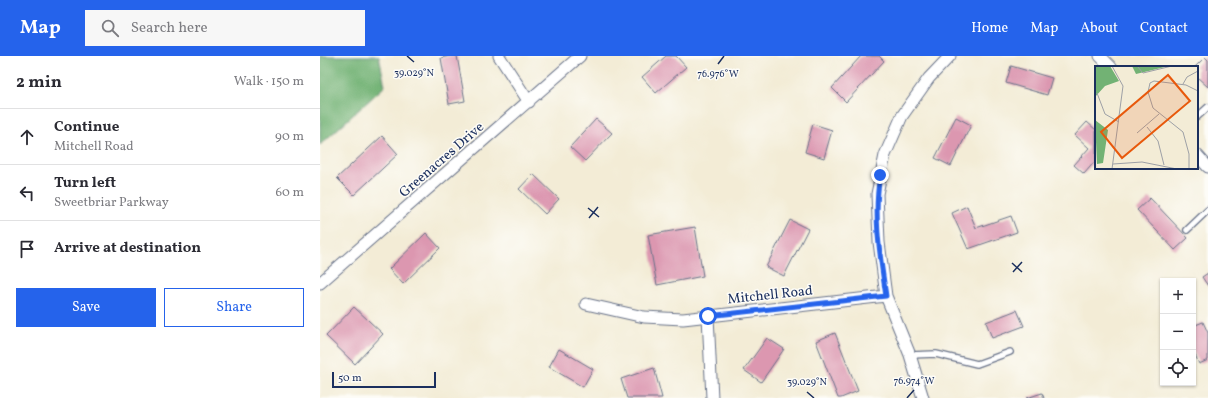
<!DOCTYPE html>
<meta charset="utf-8">
<style>
:root{--surface:#fff;--page:#f7f7f7;--text:#2b2b33;--muted:#7c7c81;--line:#e1e1e2;--accent:#2563eb}
body{margin:0;font-family:Vollkorn,serif;background:var(--page);color:var(--text)}
.controls{position:absolute;right:12px;bottom:12px;display:grid;overflow:hidden;border-radius:0px;box-shadow:0 1px 3px #0004}
.controls button{width:36px;height:36px;display:grid;place-items:center;padding:0;border:0;border-bottom:1px solid var(--line);background:var(--surface);color:var(--text);font:20px sans-serif}
.scale{position:absolute;left:12px;bottom:10px;width:104px;box-sizing:border-box;padding-left:4px;border:2px solid #1b2f5e;border-top:0;font-size:11px;line-height:14px;white-space:nowrap;color:#1b2f5e;-webkit-text-stroke:3px #fdfcf7;paint-order:stroke}
.stop{position:absolute;width:12px;height:12px;margin:-9px;border:3px solid #2563eb;border-radius:50%;background:#fff}
.stop.end{background:#2563eb;border-color:#fff;box-shadow:0 1px 4px #0008}
.list{margin:0;padding:0;list-style:none}
h2{display:flex;justify-content:space-between;align-items:center;height:52px;margin:0;padding:0 16px;font-size:17px}
h2 small{font-size:13px;font-weight:400;color:var(--muted)}
.list li{display:grid;grid-template-columns:26px 1fr auto;gap:12px;align-items:center;box-sizing:border-box;height:56px;padding:0 16px;border-top:1px solid var(--line)}
.list b{display:block;font-size:15px;white-space:nowrap}
.list p{margin:0;font-size:13px;white-space:nowrap;color:var(--muted)}
.list em{font-size:13px;font-style:normal;color:var(--muted)}
.actions{display:flex;gap:8px;padding:12px 16px}
.actions a{flex:1;padding:9px 0;border:1px solid var(--accent);border-radius:0px;text-align:center;font-size:14px;color:var(--accent)}
.actions .main{background:var(--accent);color:#fff}
.icon{flex:none;width:22px;height:22px;fill:none;stroke:currentColor;stroke-width:2;stroke-linecap:round;stroke-linejoin:round}
.map{position:relative;flex:none;width:888px;height:342px;overflow:hidden}
header{display:flex;align-items:center;gap:24px;box-sizing:border-box;height:56px;padding:0 20px;background:var(--accent);color:#fff}
header strong{font-size:19px}
nav{display:flex;gap:22px;margin-inline-start:auto;font-size:14px}
.search{width:280px;height:36px;background:var(--page);display:flex;align-items:center;gap:10px;box-sizing:border-box;padding:0 14px;border-radius:0px;color:var(--muted);font-size:15px}
main{display:flex}
aside{flex:1;background:var(--surface)}
.map>svg:first-child{display:block}
.forest{fill:#72b274;stroke:#467069}
.building{fill:#dc97b0}
.lines{fill:none;stroke-linecap:round;stroke-linejoin:round}
.lane-casing{stroke:#677188;stroke-width:8}
.street-casing{stroke:#677188;stroke-width:13}
.lane{stroke:#fff;stroke-width:5.5}
.street{stroke:#fff;stroke-width:11}
.route{stroke:#2563eb;stroke-width:5}
.ticks{fill:none;stroke:#1b2f5e;stroke-width:1.5}
.labels{text-anchor:middle;stroke-width:3;stroke-linejoin:round;paint-order:stroke}
.street-label{font-size:14px;fill:#1b2f5e;stroke:#fdfcf7}
.inset-road{fill:none;stroke:#9da0a6;stroke-width:1}
.view{fill:#e8590c;fill-opacity:0.15;stroke:#e8590c;stroke-width:2}
.inset-edge{fill:none;stroke:#1b2f5e;stroke-width:2}
.ticks-label{font-size:10px;text-anchor:middle;fill:#1b2f5e;stroke:#fdfcf7;stroke-width:3;stroke-linejoin:round;paint-order:stroke}
</style>
<header>
<strong>Map</strong>
<div class="search"><svg class="icon" aria-label="search" viewBox="0 0 24 24"><circle cx="10" cy="10" r="6"/><path d="M15 15l6 6"/></svg>Search here</div>
<nav><a>Home</a><a>Map</a><a>About</a><a>Contact</a></nav>
</header>
<main>
<aside>
<h2>2 min<small>Walk · 150 m</small></h2>
<ul class="list">
<li><svg class="icon" aria-label="ahead" viewBox="0 0 24 24"><path d="M12 20V5M6 11l6-6 6 6"/></svg><div><b>Continue</b><p>Mitchell Road</p></div><em>90 m</em></li>
<li><svg class="icon" aria-label="left" viewBox="0 0 24 24"><path d="M17 20v-9H6M10 6l-5 5 5 5"/></svg><div><b>Turn left</b><p>Sweetbriar Parkway</p></div><em>60 m</em></li>
<li><svg class="icon" aria-label="arrive" viewBox="0 0 24 24"><path d="M6 21V4h12l-3 4 3 4H6"/></svg><div><b>Arrive at destination</b></div></li>
</ul>
<div class="actions"><a class="main">Save</a><a>Share</a></div>
</aside>
<div class="map">
<svg width="888" height="342" viewBox="0 0 888 342">
<rect width="100%" height="100%" fill="#fdfcf7"/>
<filter id="ink" filterUnits="userSpaceOnUse"><feTurbulence type="fractalNoise" baseFrequency=".025" numOctaves="2"/><feDisplacementMap in="SourceGraphic" scale="8" xChannelSelector="R" yChannelSelector="G"/><feConvolveMatrix kernelMatrix="1 2 1 2 8 2 1 2 1" color-interpolation-filters="sRGB"/></filter>
<filter id="wash" filterUnits="userSpaceOnUse"><feTurbulence type="fractalNoise" baseFrequency=".012" numOctaves="4" result="noise"/><feDisplacementMap in="SourceGraphic" scale="16" xChannelSelector="R" yChannelSelector="G"/><feGaussianBlur stdDeviation="0.9" result="paint"/><feColorMatrix in="noise" values="0 0 0 0 0 0 0 0 0 0 0 0 0 0 0 0 0 1.4 0 .05"/><feComposite in="paint" operator="in"/></filter>
<g filter="url(#wash)">
<rect width="100%" height="100%" fill="#f3ecd6"/>
<path class="forest" d="M 0,0 L 59,0 L 65,30 L 0,89 Z"/>
<g id="blocks">
<path class="building" d="M 130,0 L 137,0 L 145,45 L 129,48 L 121,2 Z
M 346,0 L 356,0 L 366,11 L 336,37 L 322,21 Z
M 541,0 L 559,0 L 564,5 L 526,46 L 512,32 Z
M 885,1 L 888,4 L 888,31 L 877,21 L 877,11 L 875,11 Z
M 691,10 L 732,22 L 727,39 L 686,27 Z
M 636,61 L 651,69 L 631,110 L 615,102 Z
M 276,63 L 292,77 L 265,105 L 250,91 Z
M 767,66 L 776,74 L 776,104 L 764,118 L 754,109 L 769,92 L 755,79 Z
M 493,68 L 512,74 L 504,102 L 485,96 Z
M 62,80 L 78,98 L 34,139 L 17,122 Z
M 213,118 L 239,143 L 225,158 L 199,133 Z
M 830,142 L 868,182 L 855,194 L 817,154 Z
M 647,150 L 656,172 L 691,160 L 697,176 L 648,193 L 632,157 Z
M 470,164 L 488,173 L 464,220 L 446,211 Z
M 375,171 L 383,220 L 337,229 L 328,179 Z
M 106,177 L 120,192 L 83,228 L 69,213 Z
M 888,217 L 888,230 L 882,221 Z
M 34,251 L 63,278 L 35,308 L 6,280 Z
M 697,254 L 704,270 L 672,282 L 666,266 Z
M 883,266 L 888,277 L 888,304 L 879,308 L 873,294 L 873,270 Z
M 515,277 L 538,335 L 521,342 L 518,342 L 496,285 Z
M 447,282 L 464,293 L 441,326 L 424,314 Z
M 239,293 L 273,313 L 263,331 L 229,311 Z
M 334,312 L 342,342 L 307,342 L 301,323 Z
M 722,337 L 724,342 L 707,342 Z"/>
</g>
</g>
<g filter="url(#ink)">
<use href="#blocks" fill-opacity="0" stroke="#677188" stroke-width="1"/>
<g class="lines">
<g class="lane-casing">
<path id="lane" d="M 877,61 L 888,51
M 867,174 L 888,154
M 590,299 L 616,298 L 657,308 L 690,296"/>
</g>
<g class="street-casing">
<path id="street" d="M 179,0 L 209,46
M 780,0 L 791,11
M 877,99 L 888,111
M 0,227 L 260,0
M 266,248 L 324,261 L 363,263 L 566,240
M 388,260 L 392,342
M 603,342 L 590,299 L 566,240 L 559,186 L 557,138 L 565,99 L 582,60 L 609,22 L 630,0"/>
</g>
<use href="#lane" class="lane"/>
<use href="#street" class="street"/>
</g>
</g>
<g class="lines" filter="url(#ink)">
<path class="route" d="M 388,260 L 566,240 C 560,200 553,160 560,119"/>
</g>
<path class="ticks" d="M 87,0 L 94,6M 398,8 L 404,0M 268,152 L 279,161M 269,162 L 278,151M 692,207 L 702,216M 693,216 L 702,206M 487,336 L 494,342M 587,342 L 594,334"/>
<g class="labels">
<g class="street-label">
<text transform="translate(121 103) rotate(-41)" y="5">Greenacres Drive</text>
<text transform="translate(450 238) rotate(-6)" y="5">Mitchell Road</text>
</g>
</g>
<g transform="translate(775 10)">
<rect width="103" height="103" fill="#f3ecd6"/>
<path d="M 0,0 L 15,0 L 24,15 L 10,20 L 0,31 ZM 37,0 L 74,0 L 41,8 ZM 0,54 L 13,64 L 8,97 L 2,98 Z" fill="#72b274"/>
<path class="inset-road" d="M 17,0 L 28,20 L 17,103M 42,0 L 48,7 L 77,0M 88,18 L 92,11 L 103,5M 2,27 L 10,48 L 24,56M 52,61 L 63,75 L 69,99M 42,67 L 64,48M 18,98 L 47,96 L 82,103M 94,103 L 94,88 L 88,66 L 58,42 L 53,26 L 55,17 L 59,15 L 91,19 L 103,25"/>
<path class="view" d="M 73,9 L 95,35 L 27,92 L 6,66 Z"/>
<rect width="103" height="103" class="inset-edge"/>
</g>
<g class="ticks-label">
<text x="94" y="20">39.029°N</text>
<text x="398" y="21">76.976°W</text>
<text x="594" y="328">76.974°W</text>
<text x="487" y="329">39.029°N</text>
</g>
</svg>
<div class="controls">
<button>+</button>
<button>−</button>
<button><svg class="icon" aria-label="locate" viewBox="0 0 24 24"><circle cx="12" cy="12" r="6"/><path d="M12 2v4M12 18v4M2 12h4M18 12h4"/></svg></button>
</div>
<div class="scale">50 m</div>
<div class="stop" style="left:388px;top:260px"></div>
<div class="stop end" style="left:560px;top:119px"></div>
</div>
</main>
